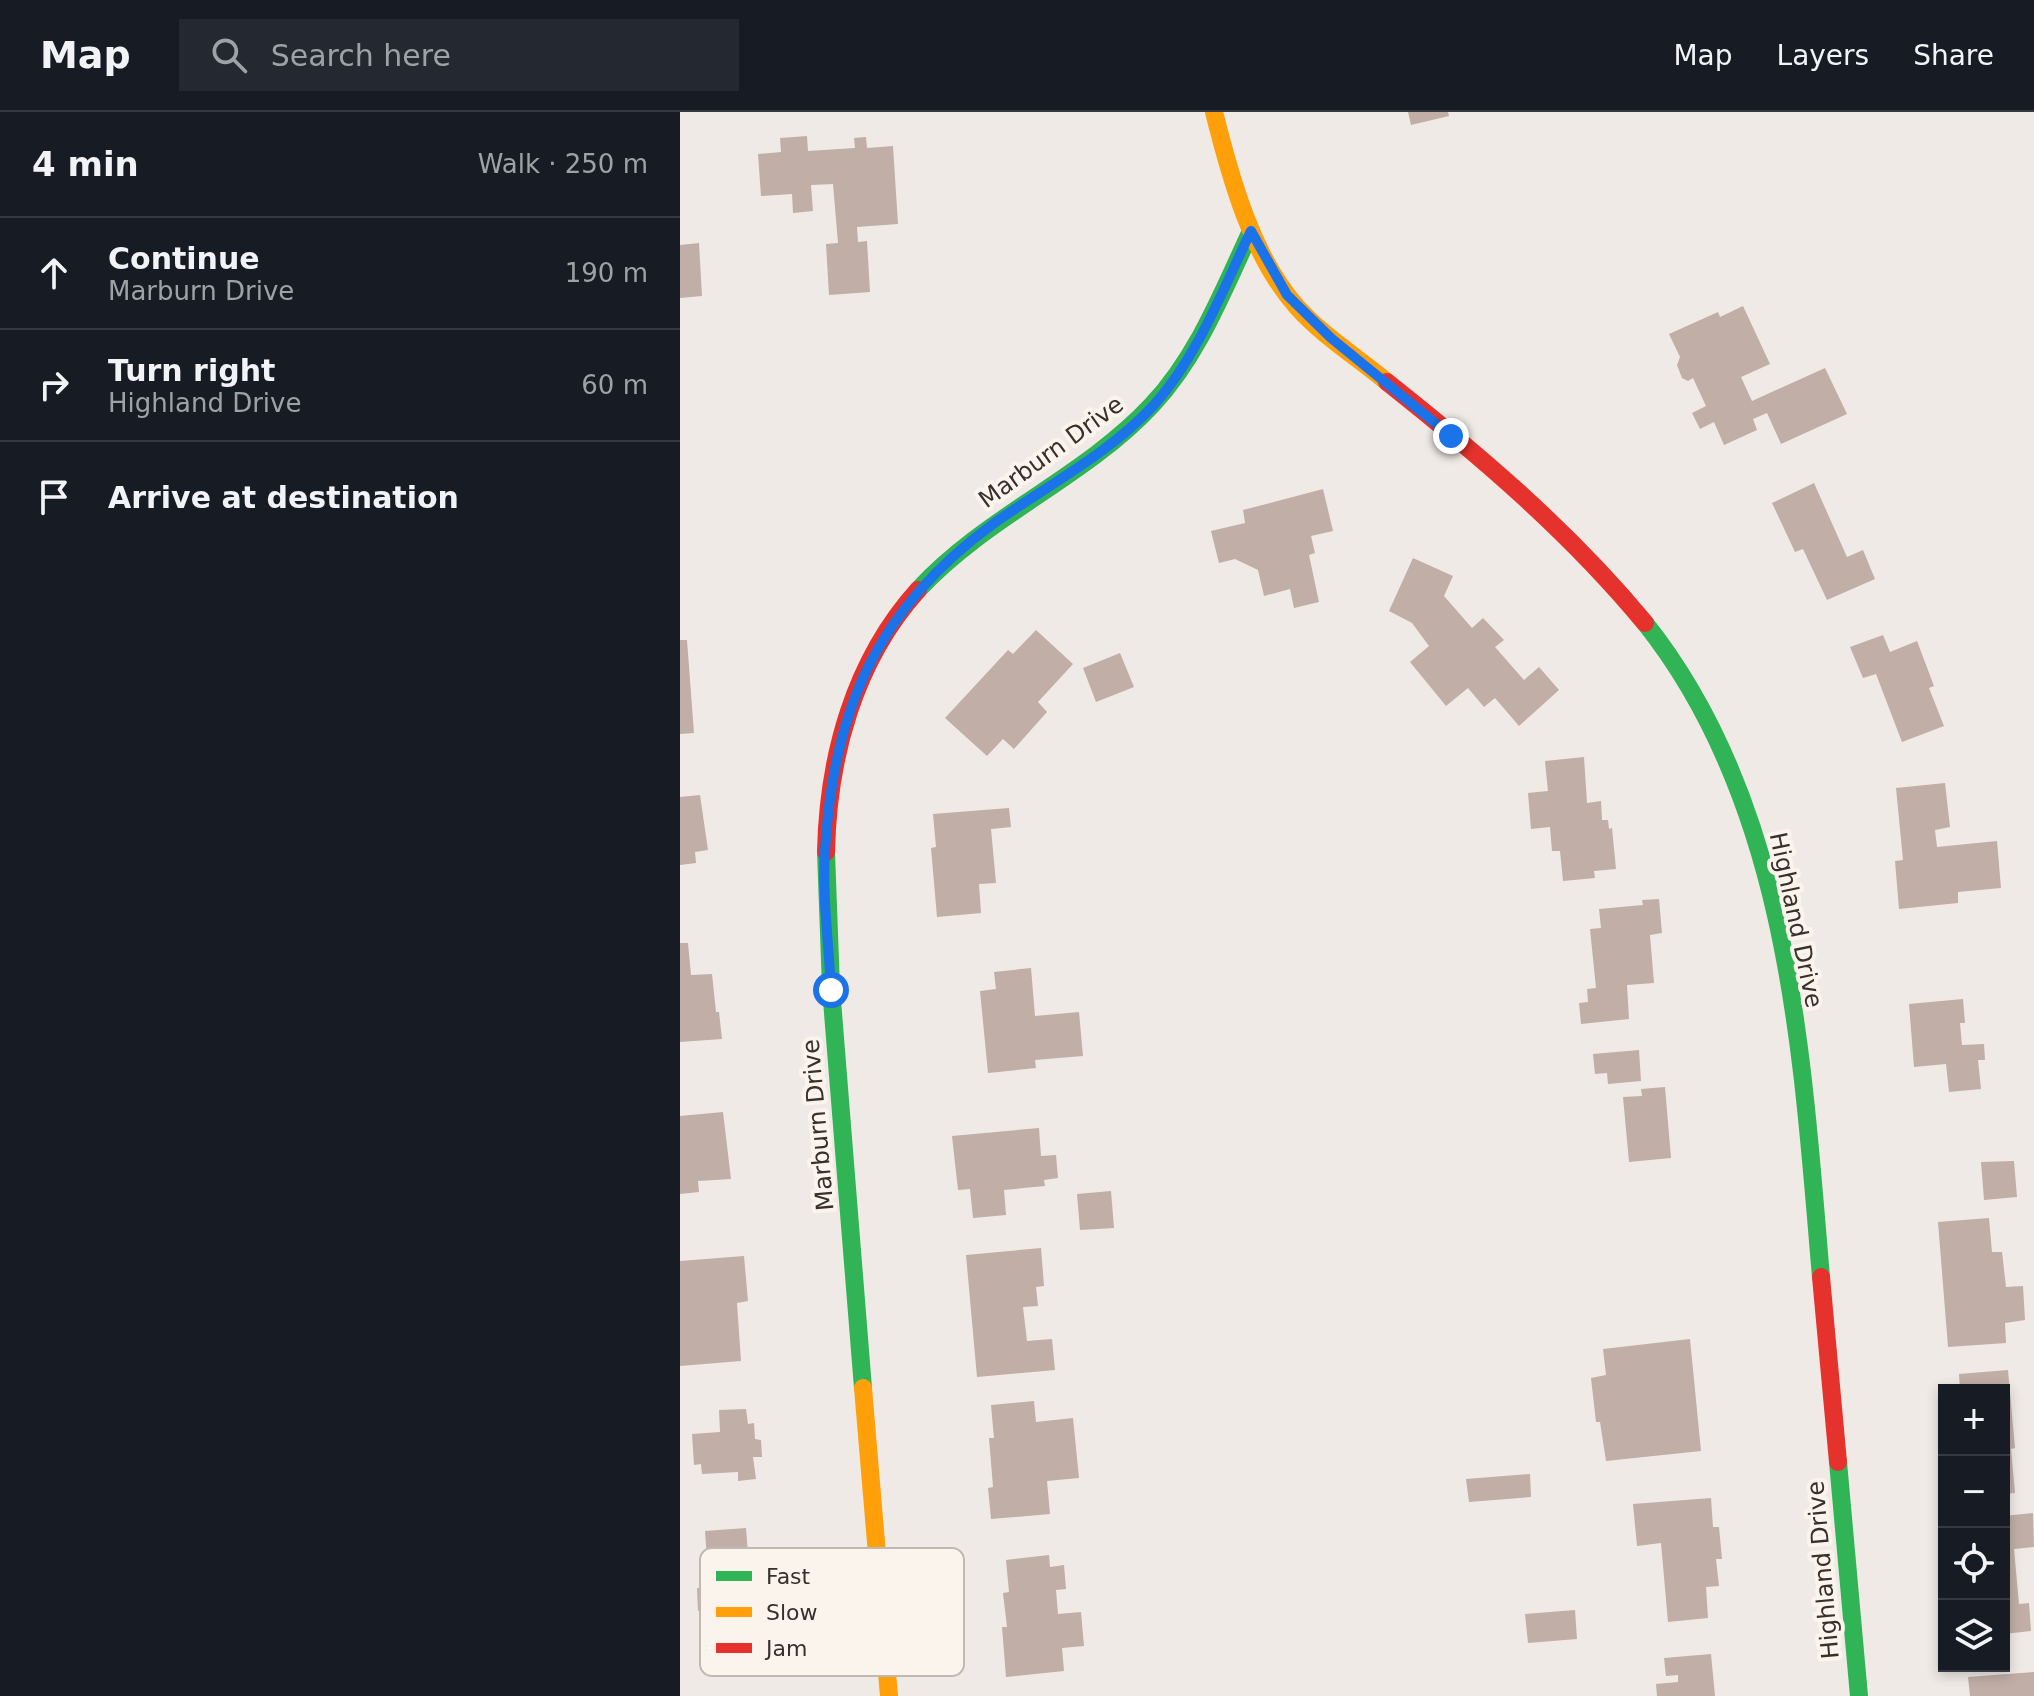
<!DOCTYPE html>
<meta charset="utf-8">
<style>
:root{--surface:#171b24;--page:#242831;--text:#f1f3f6;--muted:#9ea1a6;--line:#363941}
body{margin:0;font-family:"DejaVu Sans",sans-serif;background:var(--page);color:var(--text)}
.controls{position:absolute;right:24px;bottom:24px;display:grid;overflow:hidden;border-radius:0px;box-shadow:0 4px 12px #0003}
.controls button{width:72px;height:72px;display:grid;place-items:center;padding:0;border:0;border-bottom:2px solid var(--line);background:var(--surface);color:var(--text);font:40px sans-serif}
.stop{position:absolute;width:24px;height:24px;margin:-18px;border:6px solid #1a73e8;border-radius:50%;background:#fff}
.stop.end{background:#1a73e8;border-color:#fff;box-shadow:0 2px 8px #0008}
.list{margin:0;padding:0;list-style:none}
h2{display:flex;justify-content:space-between;align-items:center;height:104px;margin:0;padding:0 32px;font-size:34px}
h2 small{font-size:26px;font-weight:400;color:var(--muted)}
.list li{display:grid;grid-template-columns:52px 1fr auto;gap:24px;align-items:center;box-sizing:border-box;height:112px;padding:0 32px;border-top:2px solid var(--line)}
.list b{display:block;font-size:30px;white-space:nowrap}
.list p{margin:0;font-size:26px;white-space:nowrap;color:var(--muted)}
.list em{font-size:26px;font-style:normal;color:var(--muted)}
.icon{flex:none;width:44px;height:44px;fill:none;stroke:currentColor;stroke-width:2;stroke-linecap:round;stroke-linejoin:round}
.map{position:relative;flex:none;width:1354px;height:1584px;overflow:hidden}
header{display:flex;align-items:center;gap:48px;box-sizing:border-box;height:112px;padding:0 40px;background:var(--surface);border-bottom:2px solid var(--line)}
header strong{font-size:38px}
nav{display:flex;gap:44px;margin-inline-start:auto;font-size:28px}
.search{width:560px;height:72px;background:var(--page);display:flex;align-items:center;gap:20px;box-sizing:border-box;padding:0 28px;border-radius:0px;color:var(--muted);font-size:30px}
main{display:flex}
aside{flex:1;background:var(--surface)}
.map>svg:first-child{display:block}
.building{fill:#c1aea7}
.lines{fill:none;stroke-linecap:round;stroke-linejoin:round}
.fast{stroke:#30b455;stroke-width:18}
.slow{stroke:#ff9f0a;stroke-width:18}
.jam{stroke:#e5322d;stroke-width:18}
.route{stroke:#1a73e8;stroke-width:10}
.labels{text-anchor:middle;stroke-width:8;stroke-linejoin:round;paint-order:stroke}
.street-label{font-size:24px;fill:#392f2b;stroke:#faf4ed}
.key{fill:#faf4ed;stroke:#c0b9b3;stroke-width:2}
.key-label{font-size:22px;fill:#392f2b}
</style>
<header>
<strong>Map</strong>
<div class="search"><svg class="icon" aria-label="search" viewBox="0 0 24 24"><circle cx="10" cy="10" r="6"/><path d="M15 15l6 6"/></svg>Search here</div>
<nav><a>Map</a><a>Layers</a><a>Share</a></nav>
</header>
<main>
<aside>
<h2>4 min<small>Walk · 250 m</small></h2>
<ul class="list">
<li><svg class="icon" aria-label="ahead" viewBox="0 0 24 24"><path d="M12 20V5M6 11l6-6 6 6"/></svg><div><b>Continue</b><p>Marburn Drive</p></div><em>190 m</em></li>
<li><svg class="icon" aria-label="right" viewBox="0 0 24 24"><path d="M7 20v-9h11M14 6l5 5-5 5"/></svg><div><b>Turn right</b><p>Highland Drive</p></div><em>60 m</em></li>
<li><svg class="icon" aria-label="arrive" viewBox="0 0 24 24"><path d="M6 21V4h12l-3 4 3 4H6"/></svg><div><b>Arrive at destination</b></div></li>
</ul>
</aside>
<div class="map">
<svg width="1354" height="1584" viewBox="0 0 1354 1584">
<rect width="100%" height="100%" fill="#efeae5"/>
<path class="building" d="M 728,0 L 768,0 L 769,4 L 731,13 Z
M 127,24 L 128,39 L 175,36 L 174,26 L 186,25 L 187,36 L 213,34 L 218,112 L 177,115 L 178,130 L 187,129 L 190,180 L 149,183 L 146,132 L 158,131 L 153,72 L 131,73 L 133,99 L 113,101 L 112,82 L 81,84 L 78,42 L 101,40 L 100,26 Z
M 19,131 L 22,184 L 0,186 L 0,133 Z
M 1063,194 L 1090,252 L 1061,265 L 1072,289 L 1145,256 L 1167,302 L 1101,332 L 1087,301 L 1073,307 L 1077,318 L 1044,333 L 1034,310 L 1020,317 L 1012,301 L 1026,294 L 1013,266 L 1008,269 L 1002,266 L 997,253 L 1000,245 L 989,222 L 1038,200 L 1040,205 Z
M 1134,371 L 1167,445 L 1183,438 L 1195,467 L 1147,488 L 1123,437 L 1115,440 L 1092,391 Z
M 643,377 L 653,419 L 631,424 L 635,441 L 629,443 L 639,490 L 614,496 L 610,477 L 584,484 L 578,458 L 555,447 L 539,451 L 531,419 L 565,411 L 563,398 Z
M 733,446 L 773,464 L 764,484 L 792,516 L 803,506 L 824,528 L 815,535 L 844,568 L 859,555 L 879,578 L 839,614 L 815,586 L 804,595 L 788,576 L 766,594 L 730,550 L 749,534 L 732,511 L 709,499 Z
M 356,518 L 393,552 L 358,590 L 367,600 L 334,637 L 323,627 L 307,644 L 265,606 L 328,538 L 333,542 Z
M 1203,523 L 1210,540 L 1237,529 L 1254,574 L 1249,576 L 1264,614 L 1222,630 L 1196,562 L 1183,566 L 1170,535 Z
M 0,528 L 7,528 L 14,621 L 0,622 Z
M 440,541 L 454,575 L 416,590 L 403,556 Z
M 904,645 L 907,691 L 921,689 L 922,708 L 928,708 L 929,717 L 932,716 L 936,757 L 914,759 L 915,766 L 883,769 L 880,739 L 872,739 L 870,715 L 851,717 L 848,681 L 868,679 L 865,649 Z
M 1265,671 L 1270,715 L 1255,718 L 1257,735 L 1317,729 L 1321,776 L 1278,780 L 1278,791 L 1219,797 L 1215,749 L 1223,748 L 1216,676 Z
M 20,683 L 28,738 L 15,740 L 16,751 L 0,753 L 0,685 Z
M 329,696 L 331,715 L 311,717 L 316,771 L 299,772 L 301,801 L 257,805 L 251,736 L 256,735 L 253,702 Z
M 979,787 L 982,821 L 970,823 L 974,871 L 947,873 L 949,907 L 901,912 L 899,891 L 908,890 L 907,877 L 916,876 L 910,817 L 921,816 L 919,797 L 963,793 L 962,788 Z
M 0,831 L 8,831 L 11,863 L 32,862 L 36,900 L 39,900 L 42,927 L 0,930 Z
M 351,856 L 355,904 L 399,900 L 403,944 L 355,948 L 356,956 L 308,961 L 300,879 L 316,877 L 314,860 Z
M 1283,887 L 1285,911 L 1280,911 L 1282,933 L 1304,932 L 1305,948 L 1298,948 L 1301,977 L 1269,980 L 1266,952 L 1234,955 L 1229,892 Z
M 959,938 L 961,969 L 928,972 L 927,961 L 915,962 L 913,942 Z
M 985,975 L 991,1046 L 949,1050 L 943,985 L 962,984 L 961,977 Z
M 43,1000 L 51,1067 L 18,1069 L 19,1080 L 0,1082 L 0,1004 Z
M 359,1016 L 361,1044 L 376,1043 L 378,1066 L 364,1068 L 365,1074 L 324,1078 L 326,1103 L 293,1106 L 290,1077 L 278,1078 L 272,1024 Z
M 1334,1049 L 1337,1085 L 1304,1088 L 1301,1050 Z
M 431,1079 L 434,1116 L 400,1118 L 397,1082 Z
M 1309,1106 L 1312,1140 L 1322,1140 L 1326,1175 L 1343,1174 L 1345,1208 L 1325,1211 L 1326,1231 L 1268,1235 L 1258,1110 Z
M 361,1136 L 364,1174 L 356,1175 L 358,1194 L 343,1195 L 347,1229 L 372,1227 L 375,1258 L 297,1265 L 286,1143 Z
M 64,1144 L 68,1189 L 57,1191 L 61,1249 L 0,1254 L 0,1149 Z
M 1010,1227 L 1021,1339 L 926,1349 L 920,1310 L 916,1310 L 911,1266 L 926,1263 L 923,1237 Z
M 1328,1258 L 1335,1336 L 1331,1337 L 1335,1381 L 1324,1382 L 1324,1278 L 1280,1278 L 1279,1262 Z
M 354,1289 L 356,1310 L 393,1306 L 399,1366 L 367,1369 L 370,1402 L 311,1407 L 308,1376 L 313,1375 L 309,1326 L 314,1326 L 311,1293 Z
M 66,1297 L 68,1312 L 74,1311 L 75,1327 L 81,1328 L 82,1345 L 73,1345 L 76,1367 L 58,1369 L 58,1360 L 22,1362 L 21,1352 L 14,1353 L 12,1322 L 40,1320 L 39,1298 Z
M 850,1362 L 851,1385 L 789,1390 L 786,1367 Z
M 1031,1386 L 1033,1415 L 1039,1415 L 1042,1447 L 1036,1447 L 1039,1474 L 1026,1475 L 1028,1506 L 988,1510 L 981,1431 L 957,1434 L 953,1392 Z
M 1353,1401 L 1354,1435 L 1334,1437 L 1339,1492 L 1349,1491 L 1351,1519 L 1324,1522 L 1324,1404 Z
M 66,1416 L 70,1468 L 73,1468 L 75,1511 L 81,1511 L 84,1543 L 27,1547 L 25,1516 L 34,1515 L 32,1498 L 18,1499 L 17,1476 L 29,1475 L 25,1419 Z
M 369,1443 L 370,1455 L 384,1453 L 386,1477 L 376,1478 L 378,1502 L 401,1500 L 404,1534 L 382,1536 L 384,1559 L 326,1565 L 322,1515 L 327,1515 L 323,1481 L 329,1480 L 326,1448 Z
M 895,1498 L 897,1527 L 848,1531 L 845,1502 Z
M 1031,1542 L 1035,1584 L 977,1584 L 976,1572 L 998,1570 L 998,1563 L 986,1564 L 984,1546 Z
M 1354,1560 L 1354,1584 L 1290,1584 L 1288,1565 Z"/>
<g class="lines">
<path class="fast" d="M 238,478 C 306,404 404,366 472,293 C 518,244 543,179 571,119
M 965,511 C 1110,693 1122,943 1141,1165
M 146,740 L 151,876 L 183,1276
M 1158,1350 L 1179,1584"/>
<path class="slow" d="M 534,0 C 550,64 572,145 617,195 C 643,224 677,245 707,270
M 183,1276 L 209,1584"/>
<path class="jam" d="M 707,270 C 799,343 889,419 965,511
M 146,740 C 148,645 174,549 238,478
M 1141,1165 L 1158,1350"/>
</g>
<g class="lines">
<path class="route" d="M 151,878 C 149,833 142,784 145,739 C 153,598 197,497 313,412 C 366,374 429,342 474,293 C 518,244 543,177 571,119 L 607,183 L 651,226 L 771,324"/>
</g>
<g class="labels">
<g class="street-label">
<text transform="translate(371 340) rotate(-36)" y="8">Marburn Drive</text>
<text transform="translate(1116 808) rotate(78)" y="8">Highland Drive</text>
<text transform="translate(138 1013) rotate(-95)" y="8">Marburn Drive</text>
<text transform="translate(1143 1458) rotate(-95)" y="8">Highland Drive</text>
</g>
</g>
<rect x="20" y="1436" width="264" height="128" rx="12" class="key"/>
<rect x="36" y="1459" width="36" height="10" fill="#30b455"/>
<rect x="36" y="1495" width="36" height="10" fill="#ff9f0a"/>
<rect x="36" y="1531" width="36" height="10" fill="#e5322d"/>
<g class="key-label">
<text x="86" y="1472">Fast</text>
<text x="86" y="1508">Slow</text>
<text x="86" y="1544">Jam</text>
</g>
</svg>
<div class="controls">
<button>+</button>
<button>−</button>
<button><svg class="icon" aria-label="locate" viewBox="0 0 24 24"><circle cx="12" cy="12" r="6"/><path d="M12 2v4M12 18v4M2 12h4M18 12h4"/></svg></button>
<button><svg class="icon" aria-label="layers" viewBox="0 0 24 24"><path d="M12 4l9 5-9 5-9-5zM3 14l9 5 9-5"/></svg></button>
</div>
<div class="stop" style="left:151px;top:878px"></div>
<div class="stop end" style="left:771px;top:324px"></div>
</div>
</main>
